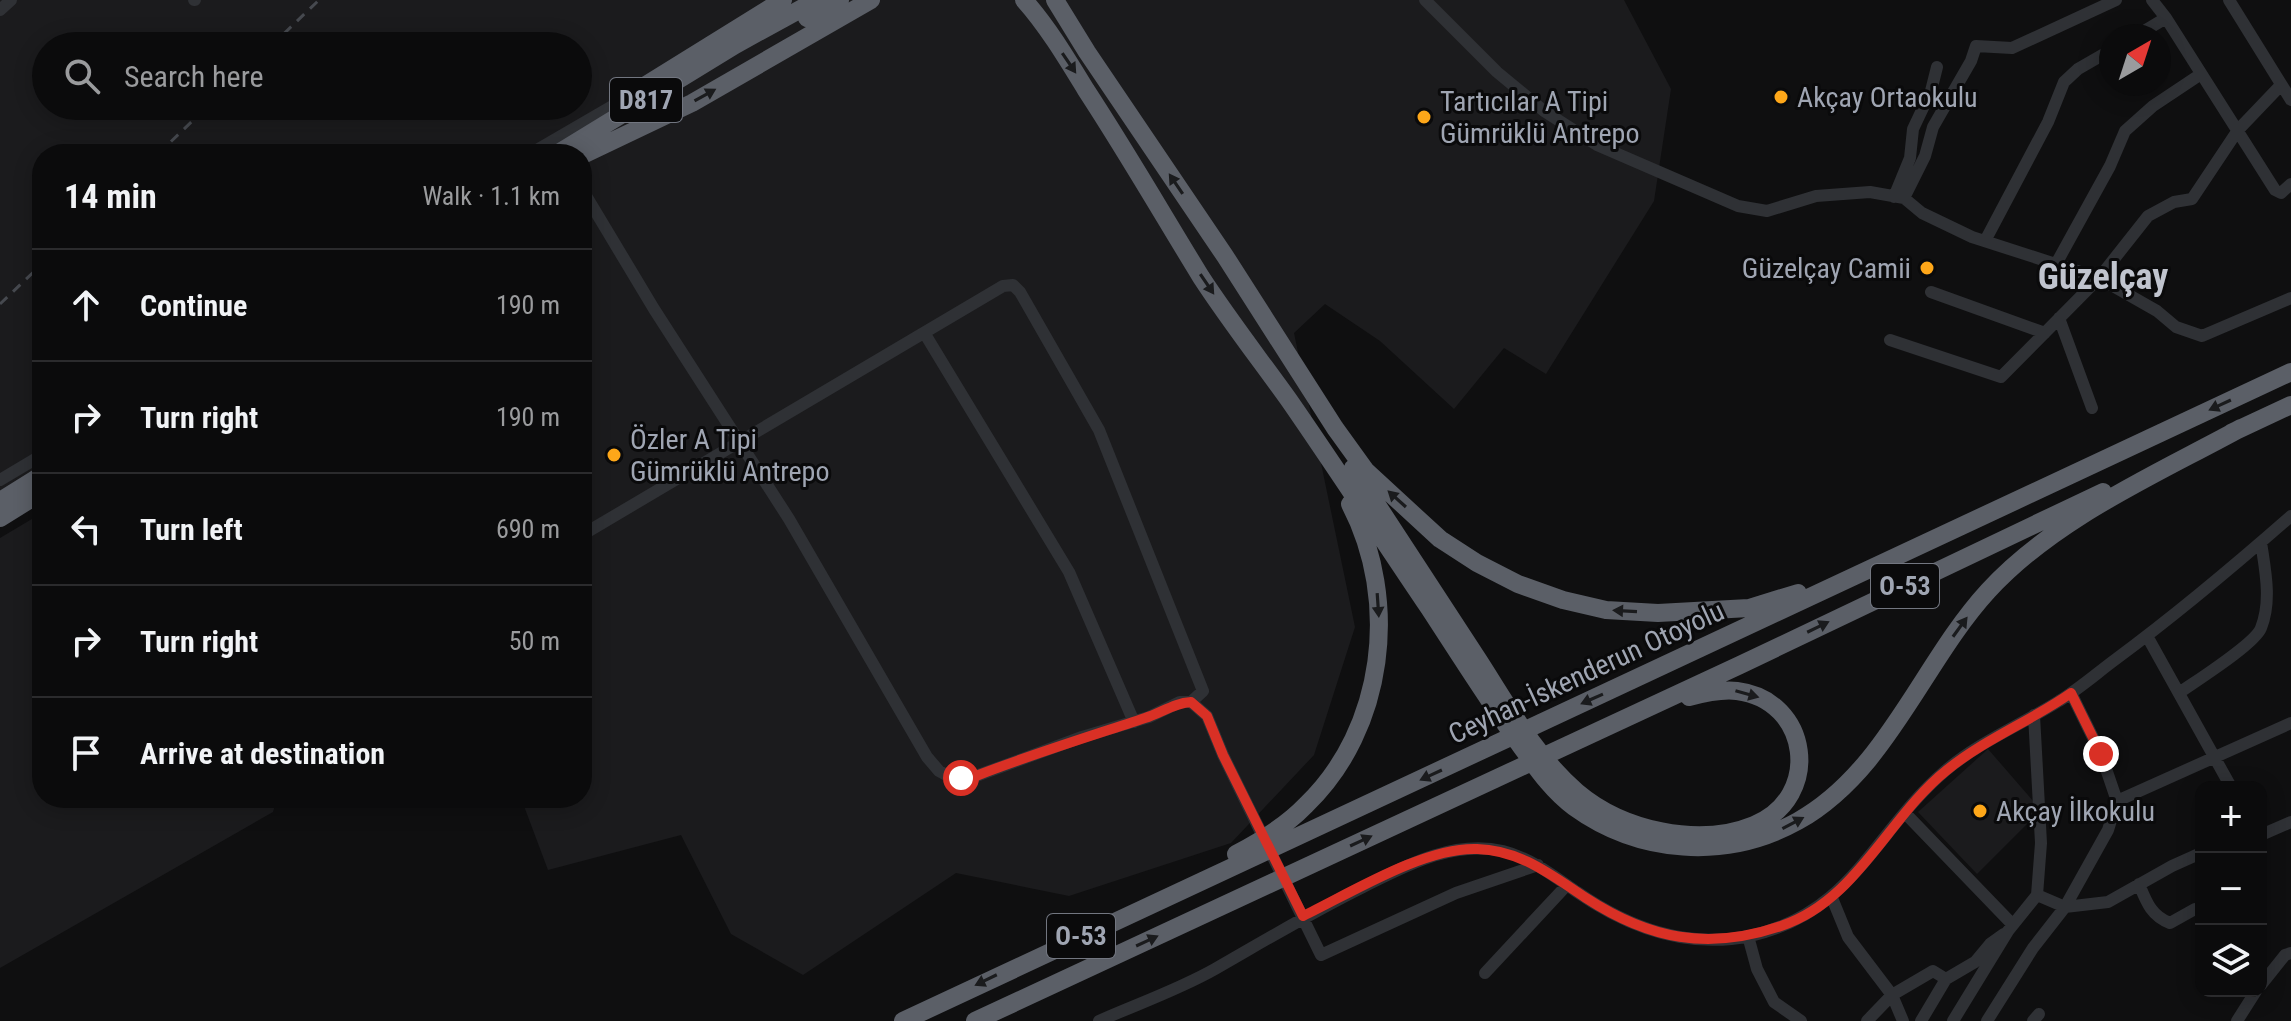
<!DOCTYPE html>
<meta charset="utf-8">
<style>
:root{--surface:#0b0b0c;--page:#141415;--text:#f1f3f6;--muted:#9a9b9d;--line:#2b2b2d}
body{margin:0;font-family:"Roboto Condensed",sans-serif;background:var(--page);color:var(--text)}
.controls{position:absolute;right:24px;bottom:24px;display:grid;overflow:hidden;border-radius:16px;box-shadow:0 4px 20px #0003}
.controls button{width:72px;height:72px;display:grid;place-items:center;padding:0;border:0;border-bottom:2px solid var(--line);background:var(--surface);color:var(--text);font:40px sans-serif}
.compass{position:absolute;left:2099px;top:24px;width:72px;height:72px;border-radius:50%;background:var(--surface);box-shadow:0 4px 20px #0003;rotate:39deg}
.stop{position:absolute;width:24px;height:24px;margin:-18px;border:6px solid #d93025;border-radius:50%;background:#fff}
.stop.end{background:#d93025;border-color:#fff;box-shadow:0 2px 8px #0008}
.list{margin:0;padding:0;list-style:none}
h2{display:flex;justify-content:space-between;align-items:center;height:104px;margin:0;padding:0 32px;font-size:34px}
h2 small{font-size:26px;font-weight:400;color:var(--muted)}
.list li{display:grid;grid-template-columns:52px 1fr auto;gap:24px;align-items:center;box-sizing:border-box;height:112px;padding:0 32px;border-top:2px solid var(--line)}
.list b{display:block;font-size:30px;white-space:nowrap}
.list em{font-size:26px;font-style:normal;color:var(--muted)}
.icon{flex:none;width:44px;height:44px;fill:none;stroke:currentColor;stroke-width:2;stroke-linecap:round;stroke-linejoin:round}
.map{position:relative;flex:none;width:2291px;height:1021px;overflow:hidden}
.search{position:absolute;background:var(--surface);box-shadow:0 4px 20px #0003;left:32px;top:32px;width:560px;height:88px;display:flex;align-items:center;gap:20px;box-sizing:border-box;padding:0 28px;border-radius:44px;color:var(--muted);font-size:30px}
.panel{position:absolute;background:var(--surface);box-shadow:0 4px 20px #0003;left:32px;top:144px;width:560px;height:664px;border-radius:32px}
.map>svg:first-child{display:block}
.built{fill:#1b1b1d;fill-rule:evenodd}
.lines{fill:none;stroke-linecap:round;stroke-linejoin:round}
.minor{stroke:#2f3135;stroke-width:12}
.highway{stroke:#5b5f67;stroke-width:18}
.rail{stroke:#46494f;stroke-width:3;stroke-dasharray:10 8;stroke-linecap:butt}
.oneway{fill:#1a1b1d}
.route{stroke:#d93025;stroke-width:10}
.poi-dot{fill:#fea719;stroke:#0a0a0b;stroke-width:3}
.labels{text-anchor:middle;stroke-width:6;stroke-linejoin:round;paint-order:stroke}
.shield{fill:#0a0a0b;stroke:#727680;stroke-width:2}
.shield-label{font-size:26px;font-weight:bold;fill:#9fa5b2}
.poi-label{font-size:28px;fill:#9fa5b2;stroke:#0a0a0b;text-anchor:start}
.street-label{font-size:28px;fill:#9fa5b2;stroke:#0a0a0b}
.district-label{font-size:36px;font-weight:bold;fill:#c0c4ce;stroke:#0a0a0b}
</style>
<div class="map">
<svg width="2291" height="1021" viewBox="0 0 2291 1021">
<rect width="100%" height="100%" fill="#0f0f10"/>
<path class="built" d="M 0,0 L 1624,0 L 1671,89 L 1654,201 L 1546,374 L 1504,348 L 1454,409 L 1380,341 L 1325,304 L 1294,333 L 1355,627 L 1314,755 L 1231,843 L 1069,896 L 956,873 L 803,975 L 731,934 L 681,835 L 548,870 L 521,798 L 582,798 L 582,154 L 42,154 L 42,493 L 0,516 ZM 46,46 L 578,46 L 578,106 L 46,106 Z
M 42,513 L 42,798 L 277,798 L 273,812 L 0,968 L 0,538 Z
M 1988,749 L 2041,810 L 1977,874 L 1918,812 Z"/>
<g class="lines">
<path class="minor" d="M 194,0 L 195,0
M 1425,0 L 1497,72 L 1544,111 L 1597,145 L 1738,206 L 1767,211 L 1816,196 L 1870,192 L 1904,198 L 1922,213 L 1972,237 L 2099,278 L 2157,311 L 2176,327 L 2202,336 L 2291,298
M 2152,0 L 2166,18 L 2275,190 L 2281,193 L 2291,184
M 2229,0 L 2291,100
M 0,10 L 11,0
M 2136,36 L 2166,18
M 530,154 L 616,104
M 582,189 L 654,309 L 789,519 L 927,757 L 939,771 L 950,777 L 976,776 L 1082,737 L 1149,717 L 1180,702 L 1191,702 L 1207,716 L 1223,755 L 1321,955 L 1456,893 L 1538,865
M 1894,197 L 1910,158 L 1913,129 L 1931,91 L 1937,67
M 1904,198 L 1925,156 L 1933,127 L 1971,61 L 1976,46 L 2012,48 L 2116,0
M 1985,241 L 2048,122 L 2064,82 L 2078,69 L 2111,50
M 2056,264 L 2110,166 L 2125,131 L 2153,106 L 2201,74
M 1931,292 L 2045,333
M 2059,318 L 2092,408
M 925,334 L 1069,572 L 1134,722
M 1890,340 L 2001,377 L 2099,278 L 2148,216 L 2174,202 L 2192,199 L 2238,130 L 2281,85
M 0,480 L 42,455
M 582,535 L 1003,286 L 1013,285 L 1020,292 L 1099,430 L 1203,691 L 1191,702
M 2147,636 L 2231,787
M 2071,693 L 2101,754 L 2117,801 L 2108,830 L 2065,907 L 2108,902 L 2172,866 L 2201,853
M 2179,693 C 2196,681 2255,644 2261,628 C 2272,600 2265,570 2261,542
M 2117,801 L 2291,723
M 1905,813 L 2013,925
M 2261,835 L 2291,822
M 2139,884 C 2146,901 2151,916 2170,923 L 2195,909 L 2201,912
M 1832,898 L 1848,937 L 1892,995 L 1903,1021
M 1748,936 L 1757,969 L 1774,1002 L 1801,1021
M 1485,973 L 1567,885
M 2261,985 L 2285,955 L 2291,953
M 1099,1021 C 1137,1004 1178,990 1215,969 C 1264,941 1312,912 1363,887 C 1407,865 1453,840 1503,851 C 1531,858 1555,877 1577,892 C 1629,928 1686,949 1750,936 C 1853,913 1873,833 1945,771 C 1979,742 2021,725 2059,701 C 2079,689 2097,673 2116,659 C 2177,614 2234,566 2291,516
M 1867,1021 L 1892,995 L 1933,971 L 1946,979 L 1975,962 L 1990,944 L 2004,934
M 1921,1021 L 1946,979
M 1953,1021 L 2008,931 L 2037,895 L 2041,843 L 2034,715
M 1987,1021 L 2033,948 L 2065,907 L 2037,895
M 2033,1021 L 2039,1014
M 2237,1021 L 2256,991"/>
<path class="highway" d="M 1024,0 C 1048,27 1067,59 1086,90 C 1126,151 1163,215 1201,277 C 1229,320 1261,361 1291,403 C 1338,471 1383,540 1429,608 C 1459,654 1488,700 1520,745 C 1536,767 1551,790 1574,807 C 1639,854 1726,861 1798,821 C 1887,771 1922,663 1988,591 C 2055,518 2155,475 2241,428
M 1055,0 L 1087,52 L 1225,256 L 1335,428 L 1366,471 L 1440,539 L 1477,563 L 1518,584 L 1563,600 L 1606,610 L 1658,613 L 1749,608 L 1798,593
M 807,18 L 840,0
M 622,100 L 783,0
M 557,154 L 735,45 L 817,0
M 585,154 L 692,103 L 871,0
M 2231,433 L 2291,405
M 1353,468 C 1395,532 1437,597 1479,661 C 1508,706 1536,757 1577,792 C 1622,830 1698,848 1754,825 C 1823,797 1810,700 1737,691 C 1721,689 1704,693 1689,697
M 0,501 L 42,475
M 0,518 L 42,492
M 1236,854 C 1261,841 1286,826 1306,805 C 1385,729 1400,600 1350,504
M 903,1021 L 2291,372
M 975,1021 L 1740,665 L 2103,492"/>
<path class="rail" d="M 271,46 L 319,0
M 158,154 L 208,106
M 0,304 L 42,264"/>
</g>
<defs><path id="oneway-solid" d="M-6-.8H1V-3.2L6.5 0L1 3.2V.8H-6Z" transform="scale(2)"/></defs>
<g class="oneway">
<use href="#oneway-solid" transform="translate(1069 63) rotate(56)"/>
<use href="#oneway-solid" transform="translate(705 95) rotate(-29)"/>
<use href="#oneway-solid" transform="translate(1176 184) rotate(-124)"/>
<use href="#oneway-solid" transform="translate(1207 284) rotate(56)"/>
<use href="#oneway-solid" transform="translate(2220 405) rotate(155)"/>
<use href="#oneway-solid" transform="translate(1397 499) rotate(-138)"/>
<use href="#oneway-solid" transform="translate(1378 605) rotate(86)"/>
<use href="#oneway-solid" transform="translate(1625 611) rotate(-177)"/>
<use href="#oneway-solid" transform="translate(1818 627) rotate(-26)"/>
<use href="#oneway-solid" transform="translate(1960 627) rotate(-54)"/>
<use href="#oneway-solid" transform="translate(1747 694) rotate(16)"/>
<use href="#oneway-solid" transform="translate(1592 699) rotate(156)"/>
<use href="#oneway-solid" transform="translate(1431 775) rotate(155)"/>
<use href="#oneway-solid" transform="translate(1793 823) rotate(-28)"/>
<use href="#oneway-solid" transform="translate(1361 841) rotate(-25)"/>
<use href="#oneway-solid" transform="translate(1147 941) rotate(-25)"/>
<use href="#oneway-solid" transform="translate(986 980) rotate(154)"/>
</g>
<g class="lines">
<path class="route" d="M 961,778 L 976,776 C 1032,754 1088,737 1145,718 C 1161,713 1174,703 1191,702 L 1207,716 L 1223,755 L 1303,916 C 1351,893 1424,847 1477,849 C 1520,850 1551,875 1586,898 C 1649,939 1708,951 1781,926 C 1857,901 1888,817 1947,770 C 1985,739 2031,721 2071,693 L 2101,754"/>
</g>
<g class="poi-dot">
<circle cx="1781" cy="97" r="8"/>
<circle cx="1424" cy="117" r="8"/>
<circle cx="1927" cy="268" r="8"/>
<circle cx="614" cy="455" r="8"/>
<circle cx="1980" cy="811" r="8"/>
</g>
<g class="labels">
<g class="shield">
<rect x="610" y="78" width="72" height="44" rx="6"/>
<rect x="1871" y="564" width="68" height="44" rx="6"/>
<rect x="1047" y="914" width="68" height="44" rx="6"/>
</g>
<g class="shield-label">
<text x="646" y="109">D817</text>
<text x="1905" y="595">O-53</text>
<text x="1081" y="945">O-53</text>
</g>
<g class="poi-label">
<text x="1797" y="107">Akçay Ortaokulu</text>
<text x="1440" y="111">Tartıcılar A Tipi<tspan x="1440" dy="32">Gümrüklü Antrepo</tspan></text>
<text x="1911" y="278" text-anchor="end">Güzelçay Camii</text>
<text x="630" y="449">Özler A Tipi<tspan x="630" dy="32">Gümrüklü Antrepo</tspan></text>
<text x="1996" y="821">Akçay İlkokulu</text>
</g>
<g class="street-label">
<text transform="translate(1586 672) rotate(-25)" y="10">Ceyhan-İskenderun Otoyolu</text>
</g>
<g class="district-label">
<text x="2103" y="289">Güzelçay</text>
</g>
</g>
</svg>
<div class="controls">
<button>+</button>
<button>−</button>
<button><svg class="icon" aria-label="layers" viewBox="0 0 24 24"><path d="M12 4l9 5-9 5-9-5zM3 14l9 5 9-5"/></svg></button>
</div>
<svg class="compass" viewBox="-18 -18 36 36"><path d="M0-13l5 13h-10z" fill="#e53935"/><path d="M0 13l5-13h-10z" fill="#9a9b9d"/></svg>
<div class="stop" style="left:961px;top:778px"></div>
<div class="stop end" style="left:2101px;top:754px"></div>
<div class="search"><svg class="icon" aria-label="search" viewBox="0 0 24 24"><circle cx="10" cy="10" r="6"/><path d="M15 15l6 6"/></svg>Search here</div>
<section class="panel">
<h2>14 min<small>Walk · 1.1 km</small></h2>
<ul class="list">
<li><svg class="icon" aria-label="ahead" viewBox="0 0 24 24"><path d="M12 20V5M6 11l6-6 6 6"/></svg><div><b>Continue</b></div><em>190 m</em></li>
<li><svg class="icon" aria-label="right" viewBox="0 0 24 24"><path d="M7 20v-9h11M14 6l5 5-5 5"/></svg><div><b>Turn right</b></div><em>190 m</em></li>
<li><svg class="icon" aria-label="left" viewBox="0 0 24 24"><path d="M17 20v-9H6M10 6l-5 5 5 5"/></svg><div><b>Turn left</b></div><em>690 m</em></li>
<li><svg class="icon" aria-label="right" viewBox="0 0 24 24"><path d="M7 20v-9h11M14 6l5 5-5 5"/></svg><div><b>Turn right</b></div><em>50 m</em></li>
<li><svg class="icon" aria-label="arrive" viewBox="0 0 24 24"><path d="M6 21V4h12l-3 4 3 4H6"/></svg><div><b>Arrive at destination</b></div></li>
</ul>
</section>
</div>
